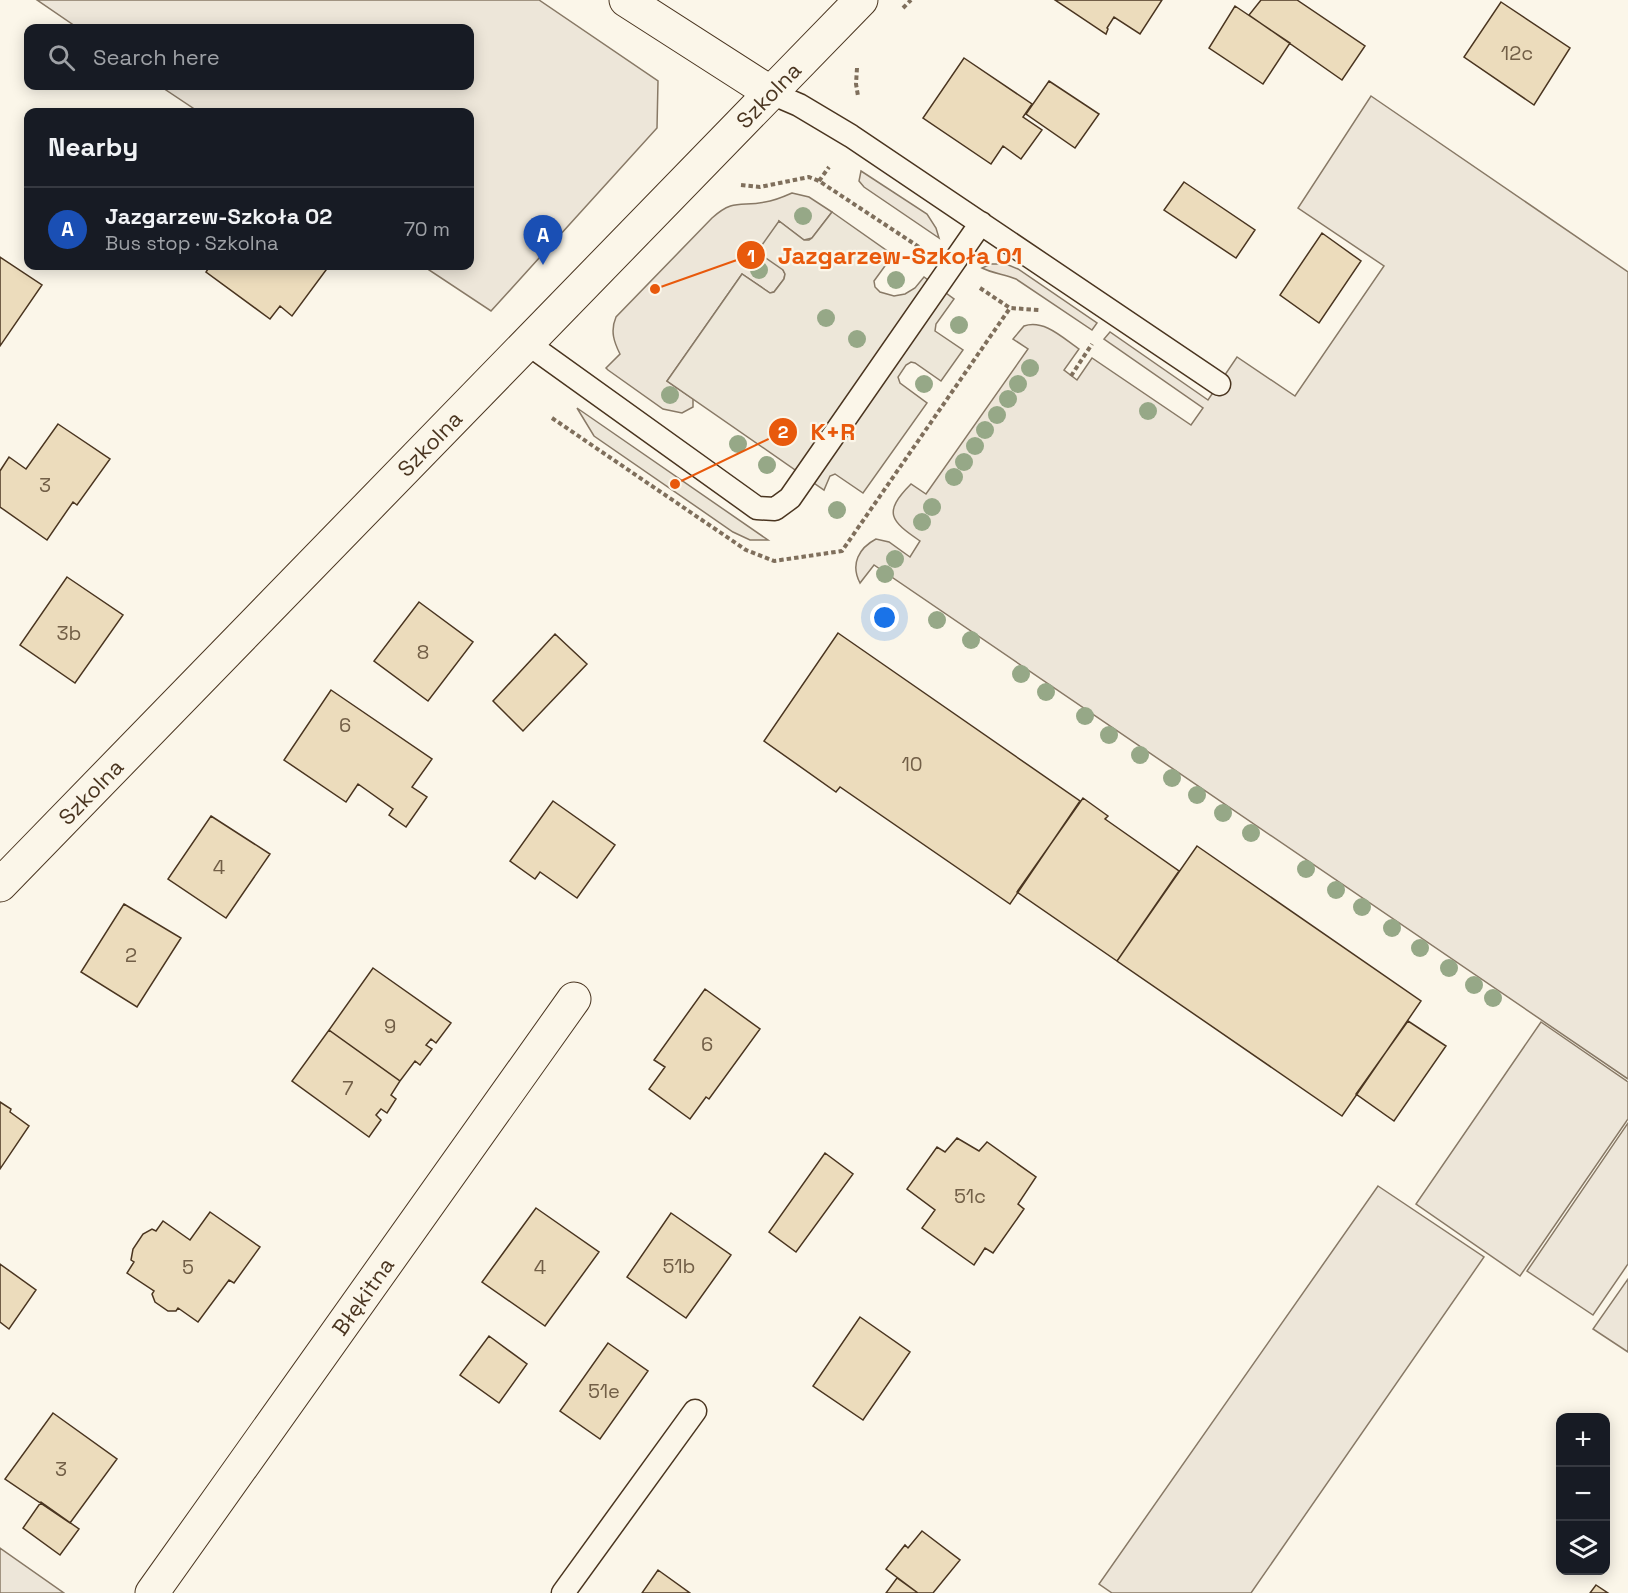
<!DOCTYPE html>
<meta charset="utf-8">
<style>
:root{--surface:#171b24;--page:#242831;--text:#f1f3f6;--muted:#9ea1a6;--line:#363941;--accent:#1a73e8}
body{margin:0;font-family:"Space Grotesk",sans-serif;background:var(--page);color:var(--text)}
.controls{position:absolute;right:18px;bottom:18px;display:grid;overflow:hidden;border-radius:12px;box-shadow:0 3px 15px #0003}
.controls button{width:54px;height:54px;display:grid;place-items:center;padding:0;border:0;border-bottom:2px solid var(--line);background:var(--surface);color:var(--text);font:30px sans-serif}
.you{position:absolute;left:885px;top:618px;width:21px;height:21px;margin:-15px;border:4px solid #fff;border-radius:50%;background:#1a73e8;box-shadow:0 0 0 9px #1a73e833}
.badge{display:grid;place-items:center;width:39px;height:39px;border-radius:50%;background:var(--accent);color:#fff;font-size:20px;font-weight:700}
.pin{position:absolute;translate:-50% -50px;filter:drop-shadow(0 2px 3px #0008)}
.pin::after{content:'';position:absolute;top:32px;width:21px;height:18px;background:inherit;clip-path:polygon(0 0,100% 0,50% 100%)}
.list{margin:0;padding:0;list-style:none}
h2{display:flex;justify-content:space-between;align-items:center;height:78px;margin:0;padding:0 24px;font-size:26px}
h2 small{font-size:20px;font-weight:400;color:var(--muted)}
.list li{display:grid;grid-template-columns:39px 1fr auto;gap:18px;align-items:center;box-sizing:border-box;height:84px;padding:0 24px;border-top:2px solid var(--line)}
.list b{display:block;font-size:22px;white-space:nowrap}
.list p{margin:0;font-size:20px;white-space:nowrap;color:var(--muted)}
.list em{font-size:20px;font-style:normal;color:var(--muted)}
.icon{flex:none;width:33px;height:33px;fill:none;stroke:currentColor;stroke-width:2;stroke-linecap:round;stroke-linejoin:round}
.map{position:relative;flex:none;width:1628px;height:1593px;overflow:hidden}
.search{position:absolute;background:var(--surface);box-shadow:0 3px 15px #0003;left:24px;top:24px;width:450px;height:66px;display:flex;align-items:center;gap:15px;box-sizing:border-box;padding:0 21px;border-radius:12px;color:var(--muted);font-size:22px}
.panel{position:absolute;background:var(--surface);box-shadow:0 3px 15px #0003;left:24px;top:108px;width:450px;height:162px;border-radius:12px}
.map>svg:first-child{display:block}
.green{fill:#ede6d9;stroke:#887966;stroke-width:1.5}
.parking{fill:#ede7d9;stroke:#887966;stroke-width:1.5}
.building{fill:#ecdcbc;stroke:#4a3520;stroke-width:1.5}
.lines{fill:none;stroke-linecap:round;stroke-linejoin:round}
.lane-casing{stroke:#4a3520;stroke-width:25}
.street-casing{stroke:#4a3520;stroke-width:35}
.secondary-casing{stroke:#4a3520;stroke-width:35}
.path{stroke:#7f6f5c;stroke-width:4;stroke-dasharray:4.5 3;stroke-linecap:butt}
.lane{stroke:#fbf6e9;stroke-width:22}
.street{stroke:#fbf6e9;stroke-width:33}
.secondary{stroke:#fbf6e9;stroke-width:33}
.tree{fill:#96a887}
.labels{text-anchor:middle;stroke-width:4.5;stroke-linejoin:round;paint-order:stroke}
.number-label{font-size:20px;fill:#725f47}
.street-label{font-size:22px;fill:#4a3520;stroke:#fbf6e9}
.leader{fill:none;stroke:#e8590c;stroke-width:2}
.callout-dot{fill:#e8590c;stroke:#fbf6e9;stroke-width:2}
.mark-label{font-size:18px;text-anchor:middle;font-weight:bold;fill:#fff}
.callout-label{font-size:24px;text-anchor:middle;font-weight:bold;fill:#e8590c;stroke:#fbf6e9;stroke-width:4.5;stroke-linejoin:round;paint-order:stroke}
</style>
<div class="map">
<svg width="1628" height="1593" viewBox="0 0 1628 1593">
<rect width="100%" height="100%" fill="#fbf6e9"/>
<path class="green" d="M 37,0 L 539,0 L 658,81 L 657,128 L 491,311 L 423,266 L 470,266 L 470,112 L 199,112 L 160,86 L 470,86 L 470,28 L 78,28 Z
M 1371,96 L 1628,272 L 1628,1079 L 874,565 L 860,583 C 850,564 859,548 876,539 L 889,542 L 910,557 L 920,541 C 891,521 882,513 911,484 L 926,494 L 1028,349 L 1013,339 L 1024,326 C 1044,319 1063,338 1079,349 L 1064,370 L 1077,380 L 1092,358 L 1191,425 L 1203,408 L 1104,339 L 1110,332 L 1208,400 L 1237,357 L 1295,396 L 1384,266 L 1298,208 Z
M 861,171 L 927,214 L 936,228 L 939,238 L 864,187 L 859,181 Z
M 792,193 L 809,197 L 832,212 L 812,238 L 804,240 L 779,221 L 783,270 L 785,274 L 784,279 L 774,292 L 770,293 L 742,274 L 667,381 L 693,399 L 693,407 L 682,413 L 663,409 L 608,370 L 606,368 L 620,354 C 614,342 610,331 616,317 L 712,218 C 734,198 741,207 765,202 C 774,201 783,197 792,193 Z
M 991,264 L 1006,264 L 1018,269 L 1097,323 L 1092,330 L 1016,279 C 1005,274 994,274 982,268 Z
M 1541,1022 L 1628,1082 L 1628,1119 L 1520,1276 L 1416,1204 Z
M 1628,1123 L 1628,1264 L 1593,1315 L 1527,1271 Z
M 1378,1186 L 1484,1257 L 1251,1593 L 1112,1593 L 1099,1584 Z
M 1628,1279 L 1628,1352 L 1593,1329 Z
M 0,1548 L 64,1593 L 0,1593 Z"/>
<path class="parking" d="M 832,212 L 893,255 L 874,281 L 875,287 L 880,292 L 894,296 L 905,294 L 915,288 L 924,277 L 954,299 L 936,324 L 935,331 L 963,350 L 941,381 L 915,363 L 911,362 L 906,365 L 898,377 L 900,383 L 927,403 L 863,493 L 835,474 L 830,476 L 824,490 L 667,381 L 742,274 L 770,293 L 774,292 L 784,279 L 785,274 L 783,270 L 757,252 L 779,221 L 804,240 L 809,240 L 812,238 Z
M 577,408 L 768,540 L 750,540 L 733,532 L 594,436 Z"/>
<path class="building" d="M 1055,0 L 1162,0 L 1140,34 L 1114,17 L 1107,28 L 1108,29 L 1106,34 Z
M 1261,0 L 1297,0 L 1365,46 L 1342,80 L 1249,15 Z
M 1501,2 L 1570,48 L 1534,105 L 1464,57 Z
M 1235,6 L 1290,43 L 1263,84 L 1209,48 Z
M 964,58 L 1032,104 L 1023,117 L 1042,130 L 1021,159 L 1003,146 L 991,164 L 923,118 Z
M 1049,81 L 1099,114 L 1075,148 L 1026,114 Z
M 1184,182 L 1255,230 L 1236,258 L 1164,210 Z
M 1322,233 L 1361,261 L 1319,323 L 1280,295 Z
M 0,257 L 42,285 L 0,346 Z
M 210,266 L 329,266 L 292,316 L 280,306 L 270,319 L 206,272 Z
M 58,424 L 110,459 L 77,505 L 73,502 L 47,540 L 0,507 L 0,471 L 9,457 L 26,469 Z
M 67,577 L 123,615 L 75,683 L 20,645 Z
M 419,602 L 473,642 L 428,701 L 374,661 Z
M 838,633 L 1080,801 L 1010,904 L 840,787 L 836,792 L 764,741 Z
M 555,634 L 587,664 L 523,731 L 493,701 Z
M 331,690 L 432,759 L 412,787 L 427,797 L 406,827 L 389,815 L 393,809 L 358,784 L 346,802 L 284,760 Z
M 1083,798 L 1108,816 L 1105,819 L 1179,871 L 1117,961 L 1017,892 Z
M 553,801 L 615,845 L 577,898 L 540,872 L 535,879 L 510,861 Z
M 211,816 L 270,854 L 226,918 L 168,879 Z
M 1197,846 L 1421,1001 L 1342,1116 L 1117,961 Z
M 124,904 L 181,938 L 137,1007 L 81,972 Z
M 373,968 L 451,1023 L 436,1043 L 431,1039 L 426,1045 L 432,1049 L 420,1065 L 415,1061 L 400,1081 L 329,1030 Z
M 705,989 L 760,1029 L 709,1099 L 706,1097 L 690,1119 L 649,1089 L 665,1067 L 654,1060 Z
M 1408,1021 L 1446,1046 L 1394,1121 L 1356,1094 Z
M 329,1030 L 400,1081 L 391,1095 L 396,1099 L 387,1113 L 381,1109 L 376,1115 L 381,1120 L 369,1137 L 292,1081 Z
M 0,1102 L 11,1109 L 10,1112 L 29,1126 L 0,1169 Z
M 957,1138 L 979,1151 L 987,1142 L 1036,1177 L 1018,1204 L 1024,1209 L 993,1253 L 985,1248 L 974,1265 L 922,1228 L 935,1210 L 907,1189 L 937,1147 L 945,1152 Z
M 825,1153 L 853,1174 L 796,1252 L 769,1232 Z
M 536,1208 L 599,1252 L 545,1326 L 482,1282 Z
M 210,1212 L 260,1247 L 234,1283 L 229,1280 L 198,1322 L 178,1308 L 176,1311 L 168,1311 L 155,1302 L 152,1294 L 154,1291 L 127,1273 L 134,1262 L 131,1260 L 133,1249 L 143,1234 L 152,1229 L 156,1231 L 163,1221 L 190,1240 Z
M 671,1213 L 731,1255 L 686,1318 L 627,1277 Z
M 0,1264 L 36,1290 L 9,1329 L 0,1322 Z
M 860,1317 L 910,1352 L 863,1420 L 813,1386 Z
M 489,1336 L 527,1364 L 499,1403 L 460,1375 Z
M 608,1343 L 648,1371 L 600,1439 L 560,1411 Z
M 53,1413 L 117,1459 L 70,1523 L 5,1479 Z
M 41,1502 L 79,1529 L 60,1555 L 23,1528 Z
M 922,1531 L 960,1560 L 933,1593 L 918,1593 L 886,1569 L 905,1545 L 908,1548 Z
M 658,1570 L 690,1593 L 642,1593 Z
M 897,1578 L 918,1593 L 886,1593 Z
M 1596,1585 L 1608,1593 L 1590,1593 Z"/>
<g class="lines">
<g class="lane-casing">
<path id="lane" d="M 771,93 L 799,105 L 851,136 L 1219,384
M 527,343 L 757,508 L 775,509 L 790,498 L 981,223
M 563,1593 L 695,1411"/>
</g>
<g class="street-casing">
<g id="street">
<path d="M 626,0 L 771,93"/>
<path id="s1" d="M 152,1593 L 574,999"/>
</g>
</g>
<g class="secondary-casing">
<g id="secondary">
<path id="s2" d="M 0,885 L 861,0"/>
</g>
</g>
<path class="path" d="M 903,8 L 911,0
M 857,68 L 856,84 L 858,96
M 819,181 L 829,167
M 741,185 L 760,187 L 809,177 L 819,181 L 919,247
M 980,288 L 1010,308 L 1039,310
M 1071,376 L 1092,344
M 552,418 L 746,550 L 774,561 L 842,551 L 1010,308"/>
<use href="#lane" class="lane"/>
<use href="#street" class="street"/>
<use href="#secondary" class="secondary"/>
</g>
<g class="tree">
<circle cx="803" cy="216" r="9"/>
<circle cx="759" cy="270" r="9"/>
<circle cx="896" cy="280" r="9"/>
<circle cx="826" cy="318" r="9"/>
<circle cx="959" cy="325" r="9"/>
<circle cx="857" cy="339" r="9"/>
<circle cx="1030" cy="368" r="9"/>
<circle cx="924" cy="384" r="9"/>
<circle cx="1018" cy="384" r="9"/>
<circle cx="670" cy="395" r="9"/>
<circle cx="1008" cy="399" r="9"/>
<circle cx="1148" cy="411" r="9"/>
<circle cx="997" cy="415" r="9"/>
<circle cx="985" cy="430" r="9"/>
<circle cx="738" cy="444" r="9"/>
<circle cx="975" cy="446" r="9"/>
<circle cx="964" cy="462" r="9"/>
<circle cx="767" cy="465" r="9"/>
<circle cx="954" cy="477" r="9"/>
<circle cx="932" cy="507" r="9"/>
<circle cx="837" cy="510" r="9"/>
<circle cx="922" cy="522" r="9"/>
<circle cx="895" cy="559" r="9"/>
<circle cx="885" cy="574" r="9"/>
<circle cx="937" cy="620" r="9"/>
<circle cx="971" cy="640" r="9"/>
<circle cx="1021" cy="674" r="9"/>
<circle cx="1046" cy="692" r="9"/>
<circle cx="1085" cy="716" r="9"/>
<circle cx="1109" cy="735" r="9"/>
<circle cx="1140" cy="755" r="9"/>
<circle cx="1172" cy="778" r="9"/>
<circle cx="1197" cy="795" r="9"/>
<circle cx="1223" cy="813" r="9"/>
<circle cx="1251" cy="833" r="9"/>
<circle cx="1306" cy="869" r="9"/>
<circle cx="1336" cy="890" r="9"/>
<circle cx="1362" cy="907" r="9"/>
<circle cx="1392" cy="928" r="9"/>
<circle cx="1420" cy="948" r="9"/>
<circle cx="1449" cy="968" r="9"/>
<circle cx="1474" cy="985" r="9"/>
<circle cx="1493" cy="998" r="9"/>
</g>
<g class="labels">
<g class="number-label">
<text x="1517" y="60">12c</text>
<text x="45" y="492">3</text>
<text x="69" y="640">3b</text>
<text x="423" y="659">8</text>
<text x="345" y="732">6</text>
<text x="912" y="771">10</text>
<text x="219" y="874">4</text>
<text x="131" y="962">2</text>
<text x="390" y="1033">9</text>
<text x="707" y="1051">6</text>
<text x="348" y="1095">7</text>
<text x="970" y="1203">51c</text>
<text x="679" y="1273">51b</text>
<text x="188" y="1274">5</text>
<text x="540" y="1274">4</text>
<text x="604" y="1398">51e</text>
<text x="61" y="1476">3</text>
</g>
<g class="street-label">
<text dy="8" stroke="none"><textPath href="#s2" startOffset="1102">Szkolna</textPath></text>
<text dy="8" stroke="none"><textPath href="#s2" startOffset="616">Szkolna</textPath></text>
<text dy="8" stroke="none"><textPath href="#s2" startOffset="130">Szkolna</textPath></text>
<text dy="8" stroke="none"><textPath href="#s1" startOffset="364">Błękitna</textPath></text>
</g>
</g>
<path class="leader" d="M655 289L751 255M675 484L783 432"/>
<g class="callout-dot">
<circle cx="655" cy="289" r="6"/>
<circle cx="675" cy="484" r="6"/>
<circle cx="751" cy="255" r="15"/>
<circle cx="783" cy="432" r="15"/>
</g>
<g class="mark-label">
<text x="751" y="262">1</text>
<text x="783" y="438">2</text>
</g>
<g class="callout-label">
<text x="900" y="264">Jazgarzew-Szkoła 01</text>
<text x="833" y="440">K+R</text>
</g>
</svg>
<div class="controls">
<button>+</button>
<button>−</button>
<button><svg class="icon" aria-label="layers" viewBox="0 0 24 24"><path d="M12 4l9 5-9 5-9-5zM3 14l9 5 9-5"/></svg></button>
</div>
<div class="you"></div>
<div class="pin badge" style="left:543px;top:265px;background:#1a4fb4">A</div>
<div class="search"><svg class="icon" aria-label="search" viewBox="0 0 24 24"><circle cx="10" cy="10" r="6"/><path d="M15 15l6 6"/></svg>Search here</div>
<section class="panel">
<h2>Nearby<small></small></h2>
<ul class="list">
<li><span class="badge" style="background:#1a4fb4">A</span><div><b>Jazgarzew-Szkoła 02</b><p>Bus stop · Szkolna</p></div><em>70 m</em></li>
</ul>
</section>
</div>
